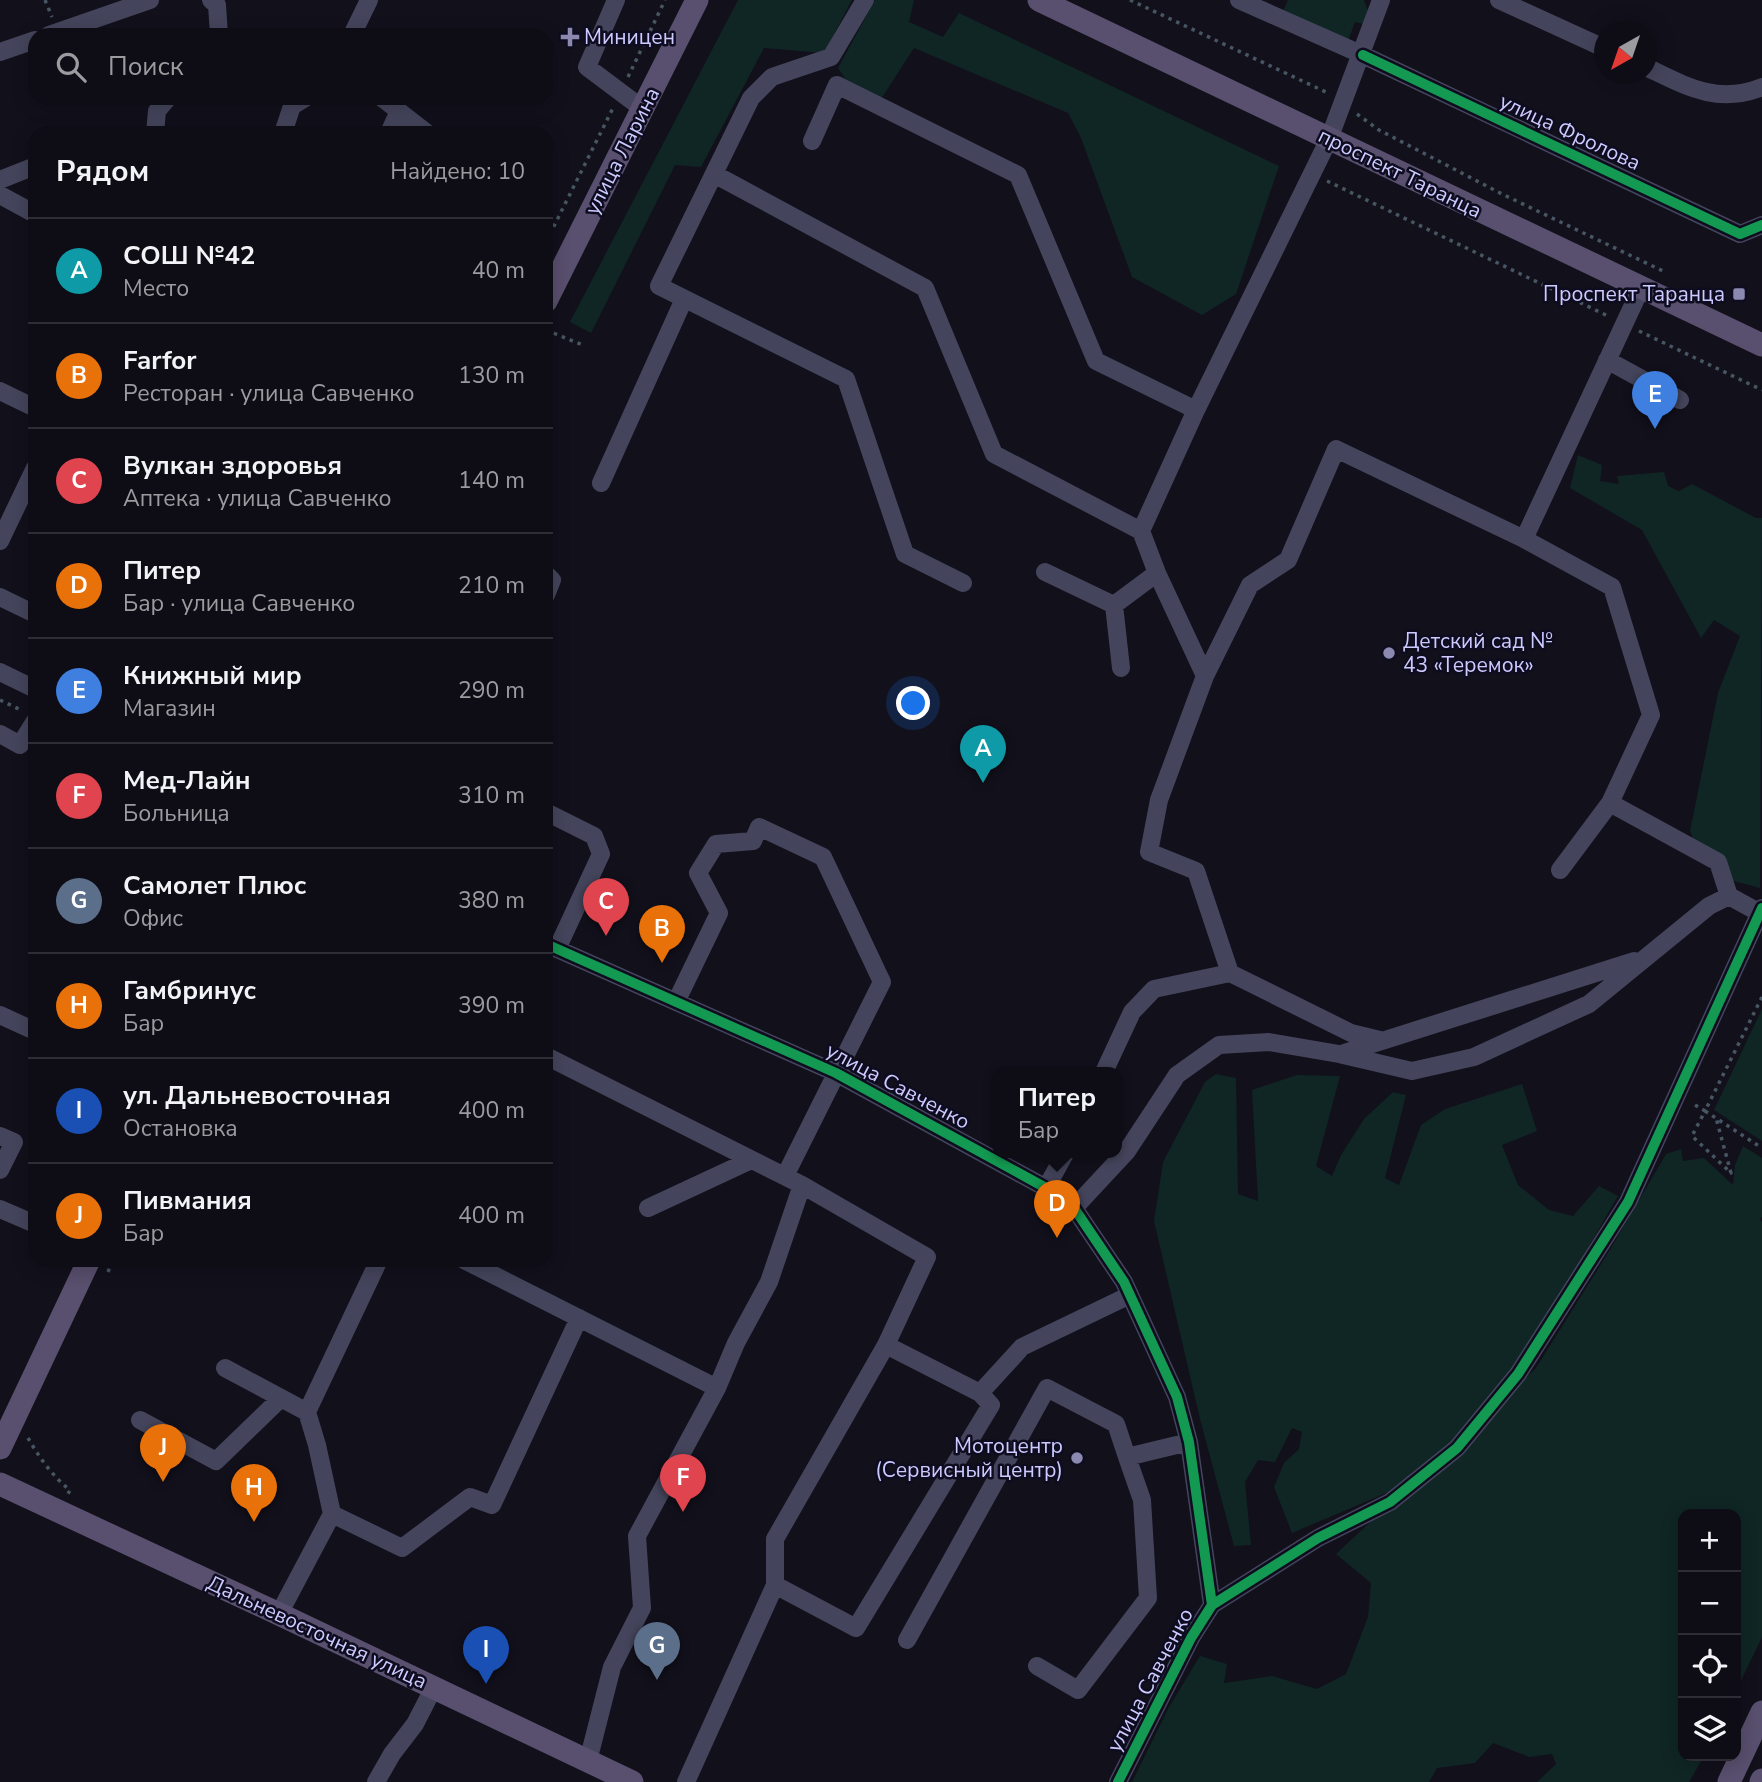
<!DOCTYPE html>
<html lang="ru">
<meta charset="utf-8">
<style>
:root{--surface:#0e0c14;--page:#1c1a22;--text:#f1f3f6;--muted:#9b9ba0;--line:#2e2c34;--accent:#8b89af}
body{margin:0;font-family:"Nunito Sans",sans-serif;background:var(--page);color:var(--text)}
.controls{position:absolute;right:21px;bottom:21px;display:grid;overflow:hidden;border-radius:14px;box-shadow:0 4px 18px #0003}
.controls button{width:63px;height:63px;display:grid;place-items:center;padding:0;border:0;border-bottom:2px solid var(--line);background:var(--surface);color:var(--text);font:35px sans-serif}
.compass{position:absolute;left:1594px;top:21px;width:63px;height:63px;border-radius:50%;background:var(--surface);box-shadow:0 4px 18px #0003;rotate:220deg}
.you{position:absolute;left:914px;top:704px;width:24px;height:24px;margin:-18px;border:5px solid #fff;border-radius:50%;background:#1a73e8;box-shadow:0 0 0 10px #1a73e833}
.badge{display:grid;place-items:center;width:46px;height:46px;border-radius:50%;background:var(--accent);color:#fff;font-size:23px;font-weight:700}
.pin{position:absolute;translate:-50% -58px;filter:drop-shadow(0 2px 4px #0008)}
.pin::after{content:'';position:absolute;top:37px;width:24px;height:21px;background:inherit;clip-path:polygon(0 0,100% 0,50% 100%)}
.popup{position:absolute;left:992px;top:1067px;width:130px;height:91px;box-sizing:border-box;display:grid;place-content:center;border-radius:14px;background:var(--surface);filter:drop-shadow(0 2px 5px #0005);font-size:23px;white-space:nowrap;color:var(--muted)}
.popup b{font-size:26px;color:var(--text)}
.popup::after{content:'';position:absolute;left:50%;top:100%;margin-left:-14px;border:14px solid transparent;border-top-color:var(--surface)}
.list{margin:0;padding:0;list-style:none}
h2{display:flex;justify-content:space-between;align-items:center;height:91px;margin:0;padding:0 28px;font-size:30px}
h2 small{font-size:23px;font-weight:400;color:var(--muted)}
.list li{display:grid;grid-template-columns:46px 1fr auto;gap:21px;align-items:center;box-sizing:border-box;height:105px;padding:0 28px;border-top:2px solid var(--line)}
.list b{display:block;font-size:26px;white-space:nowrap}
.list p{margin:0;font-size:23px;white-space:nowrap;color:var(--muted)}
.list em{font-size:23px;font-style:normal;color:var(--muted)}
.icon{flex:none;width:38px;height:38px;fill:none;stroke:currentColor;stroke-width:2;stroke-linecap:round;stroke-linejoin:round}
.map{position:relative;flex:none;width:1762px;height:1782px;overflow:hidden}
.search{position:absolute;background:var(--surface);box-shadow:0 4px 18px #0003;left:28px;top:28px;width:525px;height:77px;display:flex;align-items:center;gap:18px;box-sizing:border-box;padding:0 24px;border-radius:21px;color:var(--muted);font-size:26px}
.panel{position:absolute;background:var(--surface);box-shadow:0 4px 18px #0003;left:28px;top:126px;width:525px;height:1141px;border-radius:21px}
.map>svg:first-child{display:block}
.green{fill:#0f2625}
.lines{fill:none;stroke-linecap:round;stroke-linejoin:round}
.path{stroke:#465662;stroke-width:3.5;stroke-dasharray:3.5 5;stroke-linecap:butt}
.minor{stroke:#44455c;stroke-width:18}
.major{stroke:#594f6e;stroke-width:23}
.cycleway-casing{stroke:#0e0c1f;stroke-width:15}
.cycleway{stroke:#139951;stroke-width:10}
.poi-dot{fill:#8b89af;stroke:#0e0c1f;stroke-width:2.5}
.labels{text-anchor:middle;stroke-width:5;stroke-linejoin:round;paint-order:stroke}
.poi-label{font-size:21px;fill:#cccaff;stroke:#0e0c1f;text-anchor:start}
.street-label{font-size:21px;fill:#cccaff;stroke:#0e0c1f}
</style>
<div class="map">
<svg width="1762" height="1782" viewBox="0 0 1762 1782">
<rect width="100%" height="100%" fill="#12101b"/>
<path class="green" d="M 738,0 L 852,0 L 824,53 L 764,48 L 701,167 L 675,165 L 591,333 L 570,322 Z
M 875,0 L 914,0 L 909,22 L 943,37 L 959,13 L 1279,166 L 1236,294 L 1202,315 L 1132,277 L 1081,138 L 1068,113 L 914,48 L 881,99 L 848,83 L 838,68 Z
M 1288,0 L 1364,0 L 1369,14 L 1363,24 L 1355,22 L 1347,44 L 1281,16 Z
M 1578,455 L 1602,465 L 1600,481 L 1619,484 L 1617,476 L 1664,472 L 1668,486 L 1679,491 L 1692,484 L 1756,518 L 1762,518 L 1760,888 L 1734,881 L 1696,846 L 1690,831 L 1718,693 L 1740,636 L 1714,620 L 1701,638 L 1642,530 L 1570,488 Z
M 1762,1009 L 1762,1141 L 1714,1110 Z
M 1216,1074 L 1236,1078 L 1238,1194 L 1258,1201 L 1252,1090 L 1297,1075 L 1340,1076 L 1316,1166 L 1332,1176 L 1341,1155 L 1364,1119 L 1393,1092 L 1406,1095 L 1385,1178 L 1399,1185 L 1421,1125 L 1445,1109 L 1522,1084 L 1537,1131 L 1502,1145 L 1518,1185 L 1549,1210 L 1573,1216 L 1599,1186 L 1618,1196 L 1526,1355 L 1464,1435 L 1536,1368 L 1608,1253 L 1666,1154 L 1681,1149 L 1683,1161 L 1704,1158 L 1733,1185 L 1735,1165 L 1743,1146 L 1762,1158 L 1762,1217 L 1760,1220 L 1762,1222 L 1762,1637 L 1736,1691 L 1736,1514 L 1683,1514 L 1683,1756 L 1704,1756 L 1689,1782 L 1537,1782 L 1556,1764 L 1552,1754 L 1529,1757 L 1493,1743 L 1475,1763 L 1437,1768 L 1429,1782 L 1132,1782 L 1169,1707 L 1200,1656 L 1227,1664 L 1224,1683 L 1272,1676 L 1317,1689 L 1346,1674 L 1368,1617 L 1371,1583 L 1336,1554 L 1444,1453 L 1398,1488 L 1292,1533 L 1274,1487 L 1284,1463 L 1299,1449 L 1302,1432 L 1292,1428 L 1275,1462 L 1258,1460 L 1245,1482 L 1251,1545 L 1234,1546 L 1200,1419 L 1154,1221 L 1163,1162 L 1205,1082 Z"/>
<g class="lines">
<path class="path" d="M 45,0 L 52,17
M 1130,0 L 1328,93
M 628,77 L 665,0
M 1357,114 L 1379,130 L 1502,194 L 1665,272
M 1327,181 L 1610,317
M 546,242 L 614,106
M 546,330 L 585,346
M 1639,331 L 1762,390
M 0,700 L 23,711
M 1762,997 L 1705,1111 L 1762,1148
M 1695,1105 L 1705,1111 L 1692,1136 L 1731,1173 L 1716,1118
M 108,1272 L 113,1260
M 28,1438 C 39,1457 53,1477 70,1490 L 68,1494"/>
<path class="minor" d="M 211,0 L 217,5 L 219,35
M 616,0 L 587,67 L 643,109
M 865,0 L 831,57 L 772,77 L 751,98 L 659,286 L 846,379 L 905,554 L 963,583
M 1239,0 L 1363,55 L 1740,234 L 1762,225
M 1499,0 L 1604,48
M 49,35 L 150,0
M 352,35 L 369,0
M 0,52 L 35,40
M 1646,67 C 1686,86 1717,105 1762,87
M 382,98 L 427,133
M 155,133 L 157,111 L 168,98
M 283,133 L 292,106 L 305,98
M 389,133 L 399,111
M 812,141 L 837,85 L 1018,175 L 1096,361 L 1196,410
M 714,174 L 925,288 L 994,454 L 1141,531
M 0,180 L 35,166
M 0,195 L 35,214
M 1607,360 L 1680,400
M 0,391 L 35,408
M 601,483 L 684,299
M 1524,539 L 1641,288
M 0,541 L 35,468
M 1045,572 L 1114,605 L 1157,573
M 546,574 L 552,580 L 546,595
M 0,597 L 35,614
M 1114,605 L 1121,668
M 0,672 L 35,689
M 1205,676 L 1157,573 L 1141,531 L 1196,410 L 1329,139 L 1381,0
M 0,734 L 20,745 L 35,721
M 546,812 L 594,836 L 601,854 L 557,949
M 1560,870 L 1610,803
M 546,944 L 836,1073 L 1046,1188 L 1074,1208 L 1124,1282 L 1177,1397 L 1189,1442 L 1212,1605 L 1191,1638 L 1118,1782
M 1230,973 L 1351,1033 L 1380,1040
M 676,1002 L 719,913 L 698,873 L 716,844 L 753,841 L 759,827 L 823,857 L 882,982 L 785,1176
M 0,1015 L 35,1031
M 1341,1054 L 1634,961
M 546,1056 L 802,1185 L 927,1257 L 886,1345 L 775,1539 L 775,1585
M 1104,1072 L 1132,1012 L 1154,989 L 1230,973 L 1196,871 L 1149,852 L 1159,800 L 1205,676 L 1250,585 L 1288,560 L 1336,449 L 1524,539 L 1612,587 L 1651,715 L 1610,803 L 1718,862 L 1729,896
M 0,1136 L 14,1142 L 0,1170
M 1046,1188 L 1066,1152
M 648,1208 L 751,1160
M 1074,1208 L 1127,1151 L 1177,1075 L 1219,1045 L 1269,1042 L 1339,1054 L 1412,1071 L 1474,1057 L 1589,1004 L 1709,906 L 1729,896 L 1760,913
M 0,1209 L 35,1224
M 464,1260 L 717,1388
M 225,1368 L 307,1412
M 980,1393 L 1022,1347 L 1130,1295
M 140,1420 L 216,1461 L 281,1398
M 332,1514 L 317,1445 L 307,1412 L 379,1260
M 1212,1605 L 1318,1538 L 1390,1502 L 1457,1448 L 1518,1374 L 1628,1202 L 1762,908
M 279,1614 L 332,1514 L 402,1548 L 470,1497 L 492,1505 L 579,1318
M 907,1640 L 1047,1388 L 1116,1424 L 1127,1457
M 1037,1666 L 1078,1690 L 1148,1598 L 1142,1500 L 1127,1457 L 1189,1442
M 588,1761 L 612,1667 L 642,1608 L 637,1536 L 717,1388 L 736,1343 L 769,1282 L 802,1185
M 376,1782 L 392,1754 L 415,1724 L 434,1687
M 686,1782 L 775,1585 L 856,1628 L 991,1405 L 980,1393 L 886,1345"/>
<path class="major" d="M 1039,0 L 1762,345
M 546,301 L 697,0
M 0,1448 L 89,1260
M 0,1484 L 279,1614 L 632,1782
M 1729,1782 L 1762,1712
M 1761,1782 L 1762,1780"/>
<g class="cycleway-casing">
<path id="cycleway" d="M 1363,55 L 1740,234 L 1762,225
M 546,944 L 836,1073 L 1046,1188 L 1074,1208 L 1124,1282 L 1177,1397 L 1189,1442 L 1212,1605 L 1191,1638 L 1118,1782
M 1212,1605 L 1318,1538 L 1390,1502 L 1457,1448 L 1518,1374 L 1628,1202 L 1762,908"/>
</g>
<use href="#cycleway" class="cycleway"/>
</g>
<g class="poi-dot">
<path d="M566.5 26.5h7v7h7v7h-7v7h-7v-7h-7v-7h7z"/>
<rect x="1732" y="287" width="14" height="14" rx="3.5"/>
<circle cx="1389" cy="653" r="7"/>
<circle cx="1077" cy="1458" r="7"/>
</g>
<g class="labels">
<g class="poi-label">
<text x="584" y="44">Миницен</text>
<text x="1725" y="301" text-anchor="end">Проспект Таранца</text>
<text x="1403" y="648">Детский сад №<tspan x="1403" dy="24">43 «Теремок»</tspan></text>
<text x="1063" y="1453" text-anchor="end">Мотоцентр<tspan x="1063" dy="24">(Сервисный центр)</tspan></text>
</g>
<g class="street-label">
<text transform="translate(1570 132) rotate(25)" y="7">улица Фролова</text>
<text transform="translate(622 151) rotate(-63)" y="7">улица Ларина</text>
<text transform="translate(1400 173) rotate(26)" y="7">проспект Таранца</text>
<text transform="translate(898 1086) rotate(28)" y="7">улица Савченко</text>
<text transform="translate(317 1632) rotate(25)" y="7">Дальневосточная улица</text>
<text transform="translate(1150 1680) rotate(-62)" y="7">улица Савченко</text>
</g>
</g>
</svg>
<div class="controls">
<button>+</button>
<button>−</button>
<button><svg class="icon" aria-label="locate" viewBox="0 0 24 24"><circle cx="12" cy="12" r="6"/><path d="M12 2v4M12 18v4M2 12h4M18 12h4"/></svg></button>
<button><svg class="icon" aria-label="layers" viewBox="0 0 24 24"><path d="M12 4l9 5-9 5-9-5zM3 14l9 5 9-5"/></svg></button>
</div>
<svg class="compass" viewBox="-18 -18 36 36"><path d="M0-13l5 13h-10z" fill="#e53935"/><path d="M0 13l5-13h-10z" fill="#9b9ba0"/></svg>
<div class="you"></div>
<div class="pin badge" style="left:983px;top:783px;background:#0f9aa8">A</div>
<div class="pin badge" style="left:662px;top:963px;background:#e8710a">B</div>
<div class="pin badge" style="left:606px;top:936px;background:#e0444e">C</div>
<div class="pin badge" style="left:1057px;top:1238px;background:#e8710a">D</div>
<div class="popup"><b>Питер</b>Бар</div>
<div class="pin badge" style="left:1655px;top:429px;background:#3f7fe0">E</div>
<div class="pin badge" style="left:683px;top:1512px;background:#e0444e">F</div>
<div class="pin badge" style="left:657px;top:1680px;background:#5c6f8a">G</div>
<div class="pin badge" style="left:254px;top:1522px;background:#e8710a">H</div>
<div class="pin badge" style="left:486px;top:1684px;background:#1a4fb4">I</div>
<div class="pin badge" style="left:163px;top:1482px;background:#e8710a">J</div>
<div class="search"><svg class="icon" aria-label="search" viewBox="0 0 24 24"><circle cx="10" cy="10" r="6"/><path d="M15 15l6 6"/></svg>Поиск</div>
<section class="panel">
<h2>Рядом<small>Найдено: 10</small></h2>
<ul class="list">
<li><span class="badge" style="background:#0f9aa8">A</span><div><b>СОШ №42</b><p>Место</p></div><em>40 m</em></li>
<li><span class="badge" style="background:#e8710a">B</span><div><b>Farfor</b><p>Ресторан · улица Савченко</p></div><em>130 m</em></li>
<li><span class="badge" style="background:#e0444e">C</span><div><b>Вулкан здоровья</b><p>Аптека · улица Савченко</p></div><em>140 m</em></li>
<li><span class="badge" style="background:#e8710a">D</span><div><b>Питер</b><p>Бар · улица Савченко</p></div><em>210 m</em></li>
<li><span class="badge" style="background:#3f7fe0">E</span><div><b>Книжный мир</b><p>Магазин</p></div><em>290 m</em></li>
<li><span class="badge" style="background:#e0444e">F</span><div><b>Мед-Лайн</b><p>Больница</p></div><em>310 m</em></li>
<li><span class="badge" style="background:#5c6f8a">G</span><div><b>Самолет Плюс</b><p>Офис</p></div><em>380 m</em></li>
<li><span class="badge" style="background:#e8710a">H</span><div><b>Гамбринус</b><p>Бар</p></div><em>390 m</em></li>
<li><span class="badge" style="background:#1a4fb4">I</span><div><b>ул. Дальневосточная</b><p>Остановка</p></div><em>400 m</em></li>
<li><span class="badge" style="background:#e8710a">J</span><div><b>Пивмания</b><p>Бар</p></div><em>400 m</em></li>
</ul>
</section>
</div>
